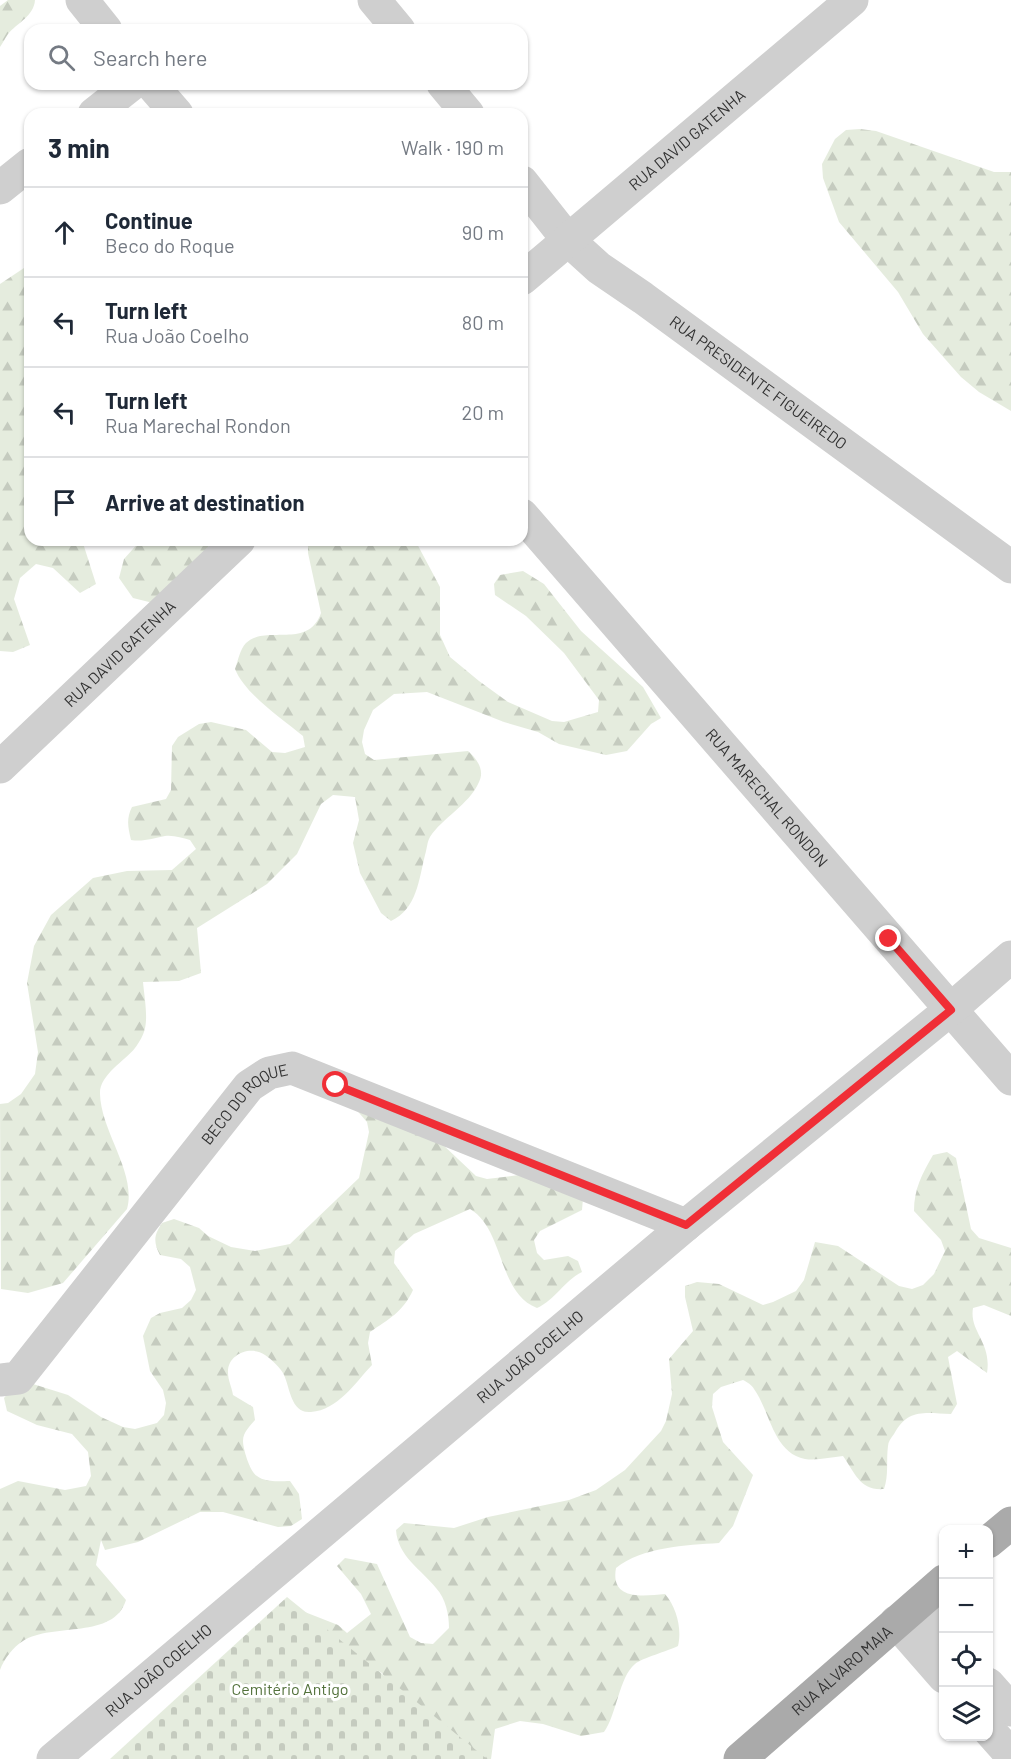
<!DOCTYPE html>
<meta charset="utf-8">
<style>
:root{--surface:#fff;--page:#f2f2f3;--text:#1f2937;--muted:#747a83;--line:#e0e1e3}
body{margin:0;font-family:Barlow,sans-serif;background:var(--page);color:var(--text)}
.controls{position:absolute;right:18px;bottom:18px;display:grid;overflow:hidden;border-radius:12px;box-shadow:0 2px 4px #0004}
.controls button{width:54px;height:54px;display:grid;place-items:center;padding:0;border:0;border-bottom:2px solid var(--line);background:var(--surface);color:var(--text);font:30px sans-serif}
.stop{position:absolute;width:18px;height:18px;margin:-14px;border:4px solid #f02e36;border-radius:50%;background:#fff}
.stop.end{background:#f02e36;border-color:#fff;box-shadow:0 2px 6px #0008}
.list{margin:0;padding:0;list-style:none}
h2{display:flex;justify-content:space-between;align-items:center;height:78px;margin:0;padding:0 24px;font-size:26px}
h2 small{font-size:20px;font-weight:400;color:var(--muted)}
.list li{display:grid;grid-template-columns:39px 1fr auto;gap:18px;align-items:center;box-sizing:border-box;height:90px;padding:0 24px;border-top:2px solid var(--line)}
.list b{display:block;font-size:22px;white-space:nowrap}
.list p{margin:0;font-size:20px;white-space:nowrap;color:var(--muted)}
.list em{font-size:20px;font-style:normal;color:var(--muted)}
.icon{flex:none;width:33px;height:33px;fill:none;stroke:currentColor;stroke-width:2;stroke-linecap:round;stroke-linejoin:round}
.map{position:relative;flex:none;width:1011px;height:1759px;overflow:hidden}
.search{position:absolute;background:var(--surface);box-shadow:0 2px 4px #0004;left:24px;top:24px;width:504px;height:66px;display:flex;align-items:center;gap:15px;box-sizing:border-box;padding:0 21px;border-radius:18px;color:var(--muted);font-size:22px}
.panel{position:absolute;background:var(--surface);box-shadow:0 2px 4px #0004;left:24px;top:108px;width:504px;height:438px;border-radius:18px}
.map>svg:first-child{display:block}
.forest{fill:url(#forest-firs)}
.cemetery{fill:url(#cemetery-stones)}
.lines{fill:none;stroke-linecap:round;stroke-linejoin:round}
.minor{stroke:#cfcfcf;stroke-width:33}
.major{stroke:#aaa;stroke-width:33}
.route{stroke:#f02e36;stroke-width:8}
.labels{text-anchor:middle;stroke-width:6;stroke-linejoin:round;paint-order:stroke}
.street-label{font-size:16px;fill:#323232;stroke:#fff}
.park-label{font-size:16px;fill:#53723c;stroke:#fff}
</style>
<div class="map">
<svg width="1011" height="1759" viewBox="0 0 1011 1759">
<defs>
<pattern id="forest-firs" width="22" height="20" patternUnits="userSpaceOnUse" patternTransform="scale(1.5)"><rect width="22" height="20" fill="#e5ecde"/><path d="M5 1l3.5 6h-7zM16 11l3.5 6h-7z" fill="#c5cbbf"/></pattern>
<pattern id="cemetery-stones" width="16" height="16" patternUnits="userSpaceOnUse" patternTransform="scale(1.5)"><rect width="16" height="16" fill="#e5ecde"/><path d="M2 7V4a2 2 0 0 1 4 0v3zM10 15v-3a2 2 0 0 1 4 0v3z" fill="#c5cbbf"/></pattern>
</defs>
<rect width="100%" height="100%" fill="#fff"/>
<path class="forest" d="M 8,0 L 35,0 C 34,16 17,23 8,34 C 5,38 3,43 0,47 L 0,6 Z
M 860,129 L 876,131 L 994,172 L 1011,172 L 1011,411 L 979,392 L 961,377 L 923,334 L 898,292 L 839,222 L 823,178 L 822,164 L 835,139 L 846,130 Z
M 30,264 L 30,540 L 82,540 L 96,584 L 80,593 L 53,568 L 36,564 L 20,578 L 14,599 L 30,645 L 13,652 L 0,651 L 0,284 Z
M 141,540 L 218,540 L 153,603 L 133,598 L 119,578 L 124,559 Z
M 308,540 L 415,540 L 440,587 L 440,635 L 450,657 L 479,681 L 508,702 L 552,721 L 564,722 L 598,712 L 599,700 L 564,653 L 526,616 L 495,595 L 494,584 L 500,575 L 523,571 L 544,584 L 581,631 L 643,687 L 661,718 L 651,724 L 627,751 L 606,755 L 559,744 L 538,732 L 504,722 L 427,692 L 394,694 L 373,710 L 364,730 L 362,742 L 365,754 L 374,760 L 468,751 C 477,759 485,770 479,782 C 469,805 442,818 430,837 C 427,842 427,849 425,855 C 419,879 417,909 391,921 L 381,913 L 360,873 L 353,843 L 359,820 L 355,797 L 333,795 L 321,804 L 297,854 L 267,884 L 197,928 L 201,973 L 179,981 L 143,982 C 144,994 148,1016 145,1028 C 144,1034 139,1043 135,1048 C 125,1061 99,1075 100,1094 C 101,1132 137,1173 127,1209 L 63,1283 L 28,1293 L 1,1289 L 0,1104 L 8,1103 L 21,1094 L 35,1074 L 38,1052 L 27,983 L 34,946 L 51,915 L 93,878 L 127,871 L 172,870 L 196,849 L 190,840 C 182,838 174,835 165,836 C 153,838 144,842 131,840 C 128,827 126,819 132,807 L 166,799 L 171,790 L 172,746 L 178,737 L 199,724 L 211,722 L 246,730 L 272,752 L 285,753 L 305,747 L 303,736 C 282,719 245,694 235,669 C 238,661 240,649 246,643 C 266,624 308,650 321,613 L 308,553 Z
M 353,1106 L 440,1142 L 476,1176 L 487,1179 L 519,1175 L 583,1198 L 582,1210 L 540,1231 L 534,1240 L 537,1253 L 544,1260 L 568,1256 L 578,1261 L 582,1272 C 564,1281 555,1300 537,1308 C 497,1292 505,1230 470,1209 L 414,1234 L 395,1251 L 394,1263 L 413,1290 C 403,1312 389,1319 370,1332 L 368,1343 L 372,1365 C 355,1383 338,1410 311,1412 C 291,1414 290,1388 284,1375 C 281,1368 271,1359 265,1355 C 251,1345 227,1354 228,1373 C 228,1380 232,1388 233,1395 L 253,1407 L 255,1420 C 250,1426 243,1432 243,1441 C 243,1449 250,1472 257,1476 C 266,1483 280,1481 290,1481 L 299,1494 L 302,1519 L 291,1526 L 278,1527 L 223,1512 L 200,1512 L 138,1542 L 105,1550 L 101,1540 L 96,1565 L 126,1600 C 114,1640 53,1622 23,1641 C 13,1647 4,1659 0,1670 L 0,1489 L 18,1481 L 65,1490 L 86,1486 L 91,1476 L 88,1452 L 72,1434 L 37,1425 L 7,1411 L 4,1398 L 11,1390 L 33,1384 L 68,1395 L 101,1417 L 123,1427 L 135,1429 L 157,1423 L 164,1415 L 166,1403 L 163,1390 L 150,1371 L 143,1336 L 151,1318 L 160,1313 L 182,1308 L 191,1300 L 196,1290 L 190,1267 L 181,1259 L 160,1255 C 153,1242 154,1235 162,1223 L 174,1219 L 199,1228 L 208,1236 L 231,1247 L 255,1251 L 290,1244 L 359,1178 L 369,1132 L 367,1122 Z
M 947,1152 L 956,1158 L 971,1229 L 979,1238 L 1011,1248 L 1011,1316 L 984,1305 L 973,1308 C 969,1332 992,1342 987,1373 L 957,1351 L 948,1357 L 957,1404 L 951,1414 C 925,1413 908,1408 894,1434 C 891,1438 888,1442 888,1446 C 886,1461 889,1475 884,1489 C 860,1491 855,1473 843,1456 C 831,1457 817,1461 805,1459 C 773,1453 770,1411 754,1389 C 752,1385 747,1382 743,1380 L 721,1387 L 713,1394 L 712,1407 L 723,1442 L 753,1475 L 733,1526 L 719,1543 C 686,1545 642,1547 616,1568 C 610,1601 643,1596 665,1594 C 677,1608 682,1629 678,1646 C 668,1651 642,1658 635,1664 C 619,1677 617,1714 604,1732 L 581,1736 L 543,1724 L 520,1721 L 495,1729 L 491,1759 L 415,1759 L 402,1704 L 382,1673 L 359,1661 L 292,1607 L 338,1625 L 347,1633 L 371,1614 L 361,1594 L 337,1566 L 345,1558 L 377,1564 L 410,1637 L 421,1643 L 433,1644 L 449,1628 C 449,1615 446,1599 436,1588 C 421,1569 398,1557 396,1530 L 404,1523 L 454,1528 L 488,1517 L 569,1500 L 596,1490 L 625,1470 L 661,1431 L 666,1421 L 672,1394 L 669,1359 L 693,1331 L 685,1297 L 685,1286 L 697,1282 L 719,1284 L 763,1305 L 773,1302 L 796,1291 L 804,1280 L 815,1242 L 838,1246 L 899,1286 L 912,1289 L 923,1285 L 934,1274 L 945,1251 L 941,1240 L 914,1211 C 914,1189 922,1174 933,1155 Z"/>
<path class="cemetery" d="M 287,1597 L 487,1759 L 110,1759 Z"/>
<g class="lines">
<g class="minor">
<path d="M 82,0 L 106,30"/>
<path d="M 374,0 L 399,30"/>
<path d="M 151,84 L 177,114"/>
<path d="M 443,84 L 468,114"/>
<path d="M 94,114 L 132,84"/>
<path id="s1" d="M 522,182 L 567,239 L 599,268 L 643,298 L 1011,567"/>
<path d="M 0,188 L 30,164"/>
<path id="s2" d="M 522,279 L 852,0"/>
<path id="s3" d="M 522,515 L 1011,1079"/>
<path id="s4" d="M 0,767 L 239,540"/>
<path id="s5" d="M 0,1380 L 18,1378 L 249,1086 L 269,1073 L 292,1068 L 686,1225"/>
<path d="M 918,1604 L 944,1633"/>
<path d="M 896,1622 L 944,1677"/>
<path d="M 988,1684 L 1011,1710"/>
<path d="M 988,1729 L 1011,1755"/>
<path id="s6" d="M 53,1759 L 686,1225 L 950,1010 L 1011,957"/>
</g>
<g class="major">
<path d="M 988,1542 L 1011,1523"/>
<path id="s7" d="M 740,1759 L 944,1581"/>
</g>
</g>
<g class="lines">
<path class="route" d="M 336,1085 L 686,1225 L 951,1010 L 889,939"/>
</g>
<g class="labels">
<g class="street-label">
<text dy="6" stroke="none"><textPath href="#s2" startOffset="216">RUA DAVID GATENHA</textPath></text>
<text dy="6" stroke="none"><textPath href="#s1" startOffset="312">RUA PRESIDENTE FIGUEIREDO</textPath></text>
<text dy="6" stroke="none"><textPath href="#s4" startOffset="165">RUA DAVID GATENHA</textPath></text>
<text dy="6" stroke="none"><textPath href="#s3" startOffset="374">RUA MARECHAL RONDON</textPath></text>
<text dy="6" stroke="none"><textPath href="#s5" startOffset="376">BECO DO ROQUE</textPath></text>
<text dy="6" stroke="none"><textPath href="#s6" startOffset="624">RUA JOÃO COELHO</textPath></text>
<text dy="6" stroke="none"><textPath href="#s6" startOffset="138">RUA JOÃO COELHO</textPath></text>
<text dy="6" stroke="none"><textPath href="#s7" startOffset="135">RUA ÁLVARO MAIA</textPath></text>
</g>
<g class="park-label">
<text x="290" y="1695">Cemitério Antigo</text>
</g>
</g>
</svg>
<div class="controls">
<button>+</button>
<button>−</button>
<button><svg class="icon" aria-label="locate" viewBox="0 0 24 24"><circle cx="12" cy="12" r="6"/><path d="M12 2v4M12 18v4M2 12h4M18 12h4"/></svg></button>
<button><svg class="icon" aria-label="layers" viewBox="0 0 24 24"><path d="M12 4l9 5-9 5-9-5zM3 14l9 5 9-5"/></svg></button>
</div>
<div class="stop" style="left:336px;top:1085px"></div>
<div class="stop end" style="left:889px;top:939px"></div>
<div class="search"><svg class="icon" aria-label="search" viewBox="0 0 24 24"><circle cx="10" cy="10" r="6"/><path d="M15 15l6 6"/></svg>Search here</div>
<section class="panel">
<h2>3 min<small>Walk · 190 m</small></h2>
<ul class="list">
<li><svg class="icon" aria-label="ahead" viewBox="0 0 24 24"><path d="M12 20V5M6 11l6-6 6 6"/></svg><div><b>Continue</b><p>Beco do Roque</p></div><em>90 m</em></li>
<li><svg class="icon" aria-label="left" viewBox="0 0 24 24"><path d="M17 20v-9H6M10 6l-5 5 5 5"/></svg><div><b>Turn left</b><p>Rua João Coelho</p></div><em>80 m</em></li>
<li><svg class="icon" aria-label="left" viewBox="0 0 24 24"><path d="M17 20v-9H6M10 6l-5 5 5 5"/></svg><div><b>Turn left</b><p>Rua Marechal Rondon</p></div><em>20 m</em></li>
<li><svg class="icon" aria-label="arrive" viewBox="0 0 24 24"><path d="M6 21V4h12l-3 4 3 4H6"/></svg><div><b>Arrive at destination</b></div></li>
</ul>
</section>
</div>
